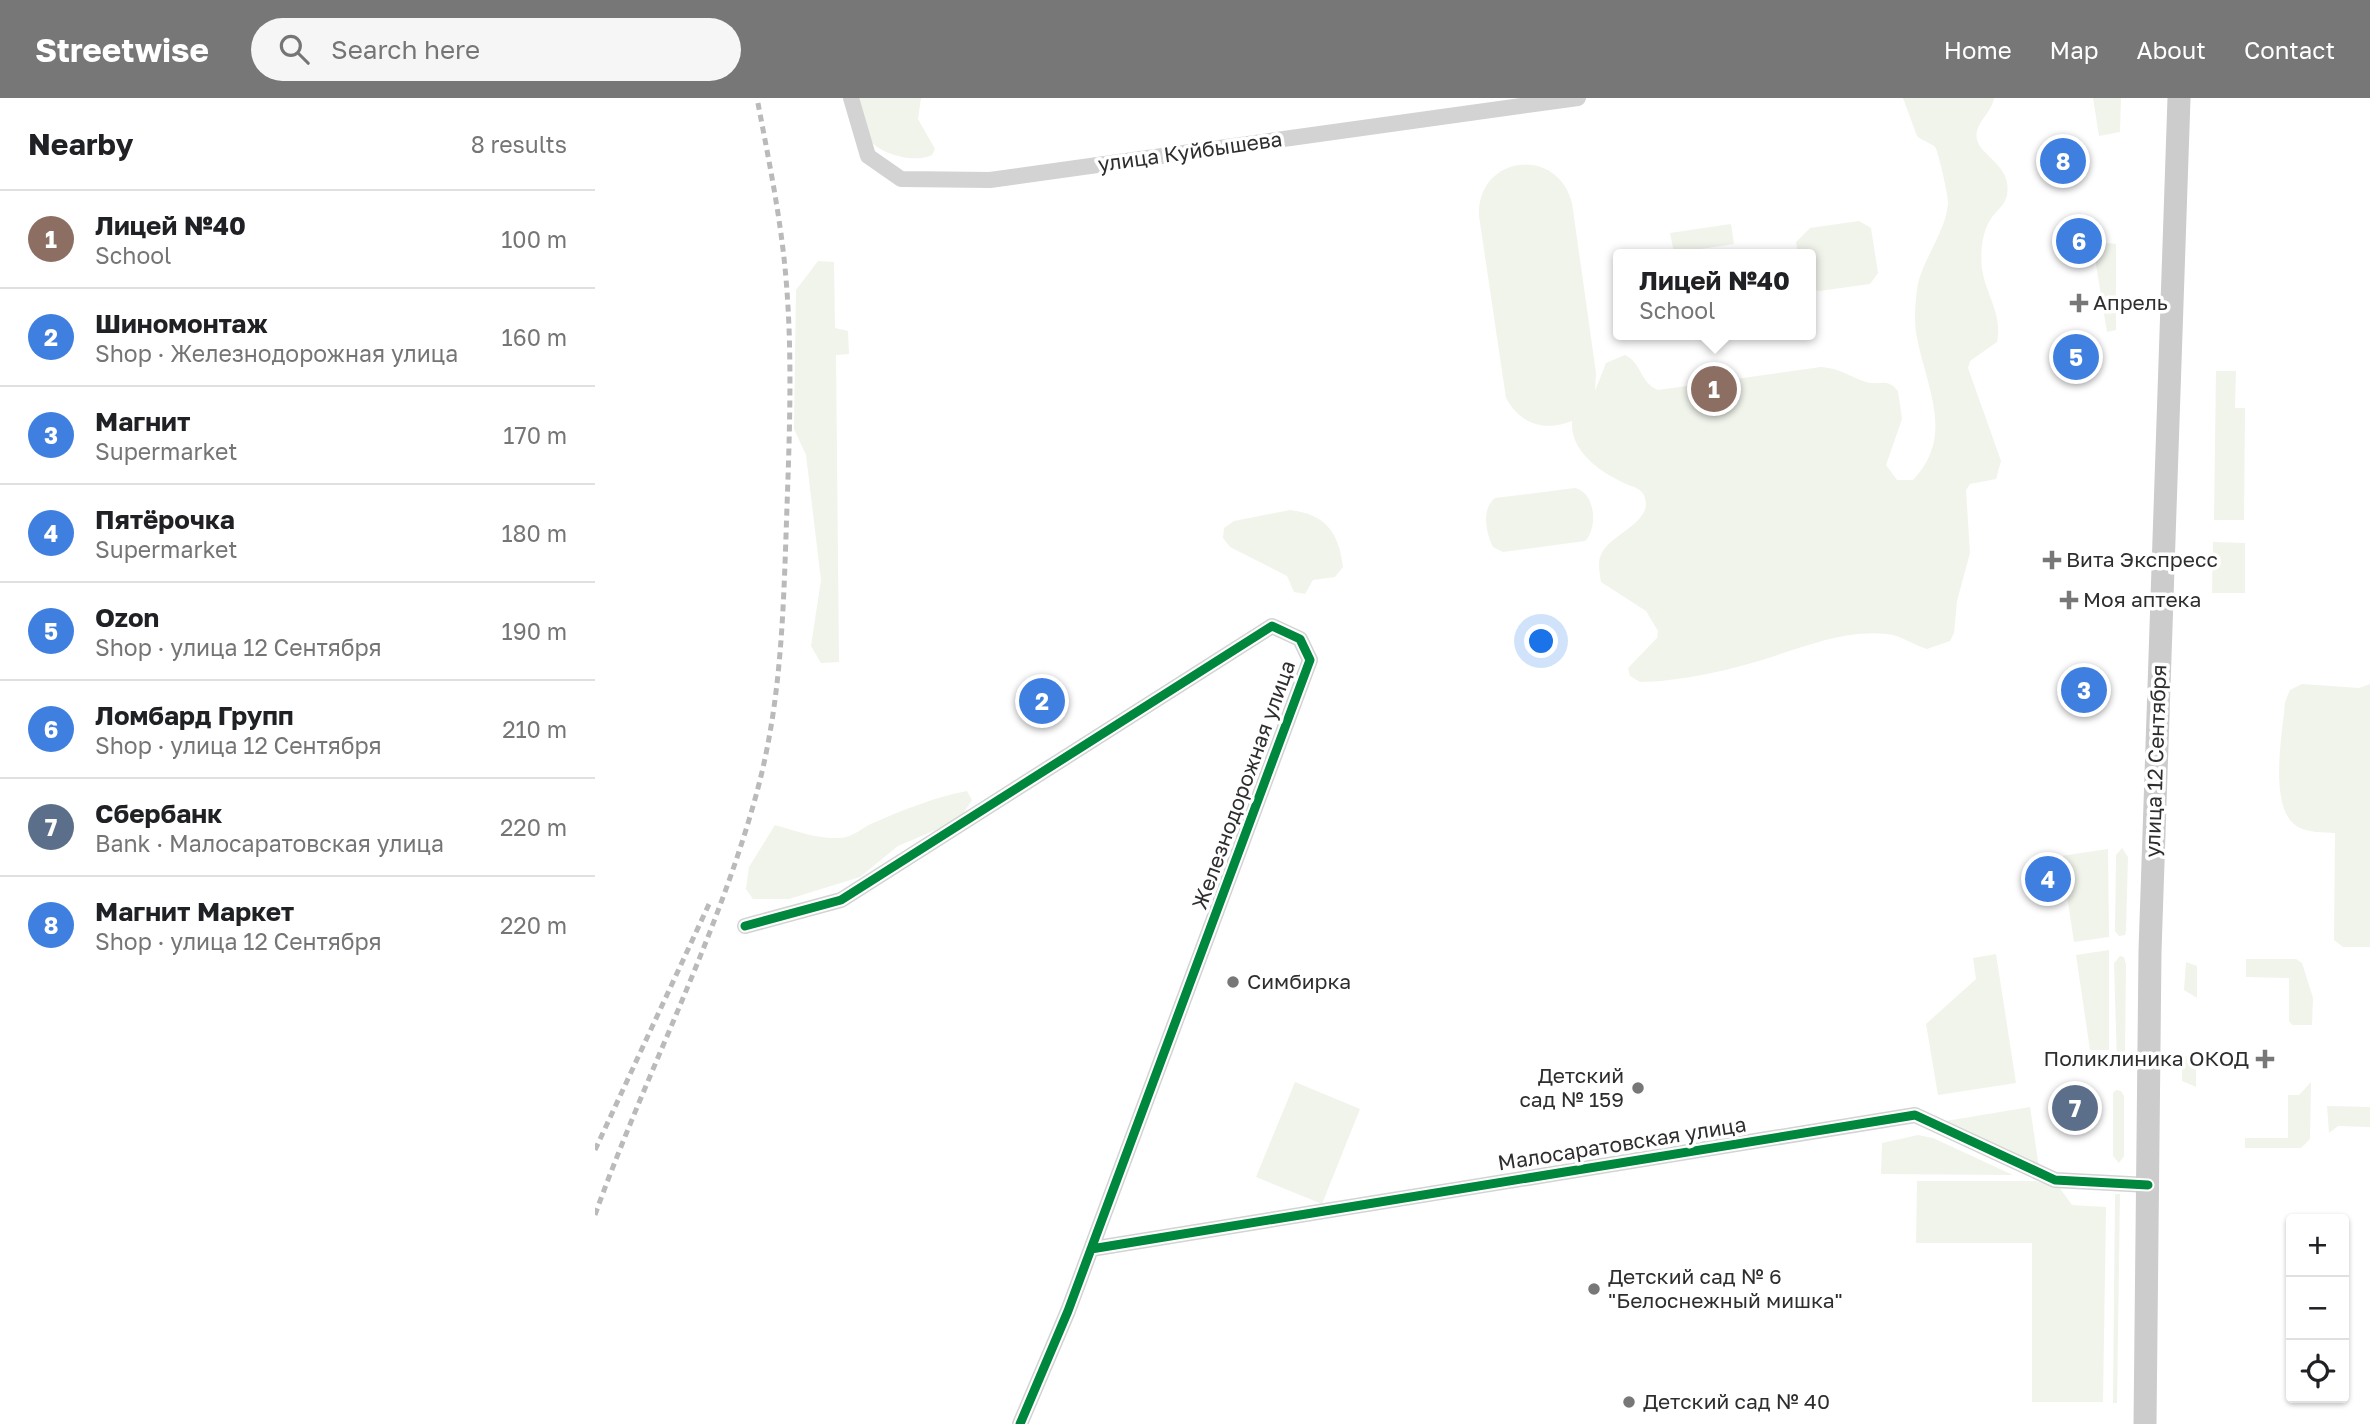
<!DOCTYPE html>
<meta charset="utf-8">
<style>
:root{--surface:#fff;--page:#f6f6f6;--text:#202124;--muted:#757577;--line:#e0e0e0;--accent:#777}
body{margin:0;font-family:"Golos Text",sans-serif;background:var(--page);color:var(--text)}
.controls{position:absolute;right:21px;bottom:21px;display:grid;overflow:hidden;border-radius:7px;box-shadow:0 2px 5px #0004}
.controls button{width:63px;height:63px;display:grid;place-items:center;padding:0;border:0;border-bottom:2px solid var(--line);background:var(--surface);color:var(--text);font:35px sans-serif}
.you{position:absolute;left:947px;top:544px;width:24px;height:24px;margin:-18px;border:5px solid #fff;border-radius:50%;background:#1a73e8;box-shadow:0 0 0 10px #1a73e833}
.badge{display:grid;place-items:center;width:46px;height:46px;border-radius:50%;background:var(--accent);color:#fff;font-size:23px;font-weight:700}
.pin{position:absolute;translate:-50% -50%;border:4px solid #fff;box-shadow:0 2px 7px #0006}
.popup{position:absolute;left:1018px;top:151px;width:203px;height:91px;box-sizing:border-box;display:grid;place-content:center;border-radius:7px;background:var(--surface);filter:drop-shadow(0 2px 5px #0005);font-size:23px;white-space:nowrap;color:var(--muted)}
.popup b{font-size:26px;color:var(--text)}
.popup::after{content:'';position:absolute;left:50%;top:100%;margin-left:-14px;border:14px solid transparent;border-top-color:var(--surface)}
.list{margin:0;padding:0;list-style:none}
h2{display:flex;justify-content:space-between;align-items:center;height:91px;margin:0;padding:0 28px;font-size:30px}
h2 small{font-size:23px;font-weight:400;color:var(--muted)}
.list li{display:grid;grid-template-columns:46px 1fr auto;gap:21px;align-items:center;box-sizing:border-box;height:98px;padding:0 28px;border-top:2px solid var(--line)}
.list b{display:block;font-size:26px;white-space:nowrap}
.list p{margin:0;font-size:23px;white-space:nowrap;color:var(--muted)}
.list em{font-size:23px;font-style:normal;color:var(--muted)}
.icon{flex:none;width:38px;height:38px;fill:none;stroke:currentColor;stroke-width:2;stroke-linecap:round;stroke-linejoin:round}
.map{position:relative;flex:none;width:1775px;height:1326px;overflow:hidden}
header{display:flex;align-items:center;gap:42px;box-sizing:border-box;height:98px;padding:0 35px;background:var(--accent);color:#fff}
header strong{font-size:33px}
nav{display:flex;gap:38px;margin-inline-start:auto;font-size:24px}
.search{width:490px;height:63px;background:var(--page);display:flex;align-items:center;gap:18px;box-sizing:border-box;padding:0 24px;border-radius:38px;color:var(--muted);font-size:26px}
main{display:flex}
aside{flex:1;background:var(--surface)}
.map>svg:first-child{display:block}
.green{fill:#f1f4eb}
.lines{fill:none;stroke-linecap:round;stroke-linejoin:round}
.street{stroke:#d3d3d3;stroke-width:16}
.secondary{stroke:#ccc;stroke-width:23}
.rail{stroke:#bababa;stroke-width:5;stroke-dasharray:7 5;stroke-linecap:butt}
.cycleway-casing{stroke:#fff;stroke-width:13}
.cycleway{stroke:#00873e;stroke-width:9}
.poi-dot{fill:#777;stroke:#fff;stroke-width:2.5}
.labels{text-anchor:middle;stroke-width:7;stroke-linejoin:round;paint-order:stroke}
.street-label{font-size:21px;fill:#2e2e2e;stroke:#fff}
.poi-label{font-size:21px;fill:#2e2e2e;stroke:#fff;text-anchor:start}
</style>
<header>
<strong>Streetwise</strong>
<div class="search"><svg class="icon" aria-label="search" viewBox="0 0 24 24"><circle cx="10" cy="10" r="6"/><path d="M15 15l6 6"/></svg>Search here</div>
<nav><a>Home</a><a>Map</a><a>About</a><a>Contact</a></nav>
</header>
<main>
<aside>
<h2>Nearby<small>8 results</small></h2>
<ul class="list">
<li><span class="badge" style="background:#8d6e63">1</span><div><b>Лицей №40</b><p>School</p></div><em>100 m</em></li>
<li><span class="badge" style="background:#3f7fe0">2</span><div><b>Шиномонтаж</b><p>Shop · Железнодорожная улица</p></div><em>160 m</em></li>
<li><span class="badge" style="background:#3f7fe0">3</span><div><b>Магнит</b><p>Supermarket</p></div><em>170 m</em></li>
<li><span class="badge" style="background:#3f7fe0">4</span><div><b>Пятёрочка</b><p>Supermarket</p></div><em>180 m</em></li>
<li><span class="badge" style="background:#3f7fe0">5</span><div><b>Ozon</b><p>Shop · улица 12 Сентября</p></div><em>190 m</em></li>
<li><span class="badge" style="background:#3f7fe0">6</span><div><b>Ломбард Групп</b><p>Shop · улица 12 Сентября</p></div><em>210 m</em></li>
<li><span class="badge" style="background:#5c6f8a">7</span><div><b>Сбербанк</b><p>Bank · Малосаратовская улица</p></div><em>220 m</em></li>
<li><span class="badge" style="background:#3f7fe0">8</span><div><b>Магнит Маркет</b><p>Shop · улица 12 Сентября</p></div><em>220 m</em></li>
</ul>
</aside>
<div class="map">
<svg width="1775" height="1326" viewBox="0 0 1775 1326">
<rect width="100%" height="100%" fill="#fff"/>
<path class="green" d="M 261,0 L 326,0 L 323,21 L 340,51 L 337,57 C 320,66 281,56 272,38 C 267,26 265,12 261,0 Z
M 1308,0 L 1399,0 C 1397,13 1385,21 1382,33 C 1376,57 1418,63 1412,97 C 1410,107 1403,111 1397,119 C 1387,133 1385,154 1387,171 C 1391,197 1408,217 1402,244 L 1375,263 L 1373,270 L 1406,363 L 1401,381 L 1375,386 L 1371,392 L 1375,455 L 1362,503 L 1359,535 L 1355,543 L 1332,551 C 1318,547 1306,537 1292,536 C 1249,531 1206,550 1167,562 C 1132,573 1080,584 1045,584 L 1035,578 L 1033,570 L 1062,540 L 1063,533 L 1051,513 L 1006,484 C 1005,476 1002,465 1006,457 C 1013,437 1058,425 1050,400 C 1048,390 1037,389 1029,385 C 1004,373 975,353 977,323 C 950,334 925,326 911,300 L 884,118 C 881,58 962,46 977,105 L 1001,275 L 1000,293 L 1011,265 L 1030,257 C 1047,265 1045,285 1063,292 L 1226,269 C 1247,271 1253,278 1271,284 C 1284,288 1292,279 1303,293 L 1307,321 L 1291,367 L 1302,382 L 1318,382 C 1360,338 1332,291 1322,240 C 1319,225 1320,207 1322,192 C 1325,165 1351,134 1353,106 C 1354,100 1343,52 1340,49 C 1335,44 1327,43 1322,38 Z
M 1498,0 L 1526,0 L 1525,34 L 1504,38 Z
M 1264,123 L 1276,130 L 1283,175 L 1275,186 L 1224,193 L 1215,189 L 1215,156 L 1203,156 L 1201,144 L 1215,130 Z
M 1136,126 L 1139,146 L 1079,155 L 1075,135 Z
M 1513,145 L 1521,146 L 1521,232 L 1512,234 L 1498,148 Z
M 223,163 L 239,164 L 240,230 L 253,233 L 254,256 L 241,257 L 244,564 L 226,565 L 216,548 L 226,482 L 211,357 L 199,331 L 201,192 Z
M 1621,273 L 1641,273 L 1640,310 L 1650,310 L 1649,422 L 1619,422 Z
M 980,390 C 1001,395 1003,430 990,443 L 908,454 L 898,449 C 891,435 886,411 900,400 Z
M 695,412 C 730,416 744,434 748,469 L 740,479 L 718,482 L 710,496 L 699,494 L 692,478 L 635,449 L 628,440 L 629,430 L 639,423 Z
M 1618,444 L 1650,445 L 1650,495 L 1617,495 Z
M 1707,586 L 1764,590 L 1775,586 L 1775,849 L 1748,849 L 1739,842 L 1740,735 C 1728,734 1714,735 1703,729 C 1672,711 1688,634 1690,604 L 1695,592 Z
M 372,693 L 377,702 L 364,722 L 303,748 L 265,779 L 194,801 L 158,801 L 151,791 L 154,769 L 180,727 C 201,733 222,741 244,740 C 258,740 266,730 278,725 C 308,712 340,699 372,693 Z
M 1527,750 L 1533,759 L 1531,832 L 1530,837 L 1524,838 L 1520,833 L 1521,757 Z
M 1513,751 L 1514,839 L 1479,844 L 1466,758 Z
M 1514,852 L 1514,952 L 1495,952 L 1481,857 Z
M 1401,856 L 1421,985 L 1343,997 L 1331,926 L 1381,881 L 1378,860 Z
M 1525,858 L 1529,859 L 1531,867 L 1530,956 L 1522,964 L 1519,865 Z
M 1651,861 L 1701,861 L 1707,865 L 1718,900 L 1717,927 L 1697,927 L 1694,923 L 1694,880 L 1651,879 Z
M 1591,864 L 1602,868 L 1602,900 L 1589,892 Z
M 1601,953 L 1601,989 L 1587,983 L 1587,961 Z
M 700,984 L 765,1011 L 727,1106 L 661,1079 Z
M 1716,984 L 1715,1041 L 1706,1050 L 1650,1050 L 1650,1040 L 1693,1040 L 1693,997 L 1704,997 Z
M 1521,992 L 1526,993 L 1529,998 L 1529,1058 L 1524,1065 L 1518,1058 L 1518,995 Z
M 1732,1008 L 1775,1009 L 1775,1029 L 1743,1028 L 1734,1035 Z
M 1435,1009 L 1444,1070 L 1351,1023 Z
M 1323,1037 L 1338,1040 L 1418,1077 L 1286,1076 L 1287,1045 Z
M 1322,1083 L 1440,1083 L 1464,1089 L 1477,1107 L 1511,1109 L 1508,1304 L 1437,1304 L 1437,1145 L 1321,1145 Z
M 1520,1096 L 1525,1096 L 1522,1305 L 1518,1305 Z"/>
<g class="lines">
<path class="street" d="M 256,0 L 273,58 L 306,81 L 395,82 L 983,0
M 150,828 L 246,802 L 677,528 L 705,541 L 715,562 L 473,1213 L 425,1326
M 496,1151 L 1320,1017 L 1460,1082 L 1553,1087"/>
<path class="secondary" d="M 1550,1326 L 1555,853 L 1584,0"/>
<path class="rail" d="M 0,1052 L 115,804
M 0,1117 C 51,974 124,837 163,690 C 185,606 188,524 191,438 C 194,346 199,251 189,160 C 183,106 172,53 162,0"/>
<g class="cycleway-casing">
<path id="cycleway" d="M 150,828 L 246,802 L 677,528 L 705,541 L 715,562 L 473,1213 L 425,1326
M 496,1151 L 1320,1017 L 1460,1082 L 1553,1087"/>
</g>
<use href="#cycleway" class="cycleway"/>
</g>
<g class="poi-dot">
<path d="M1480.5 194.5h7v7h7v7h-7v7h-7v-7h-7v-7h7z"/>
<path d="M1453.5 451.5h7v7h7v7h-7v7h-7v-7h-7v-7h7z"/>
<path d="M1470.5 491.5h7v7h7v7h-7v7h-7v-7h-7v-7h7z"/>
<circle cx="638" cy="884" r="7"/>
<path d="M1666.5 950.5h7v7h7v7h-7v7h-7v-7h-7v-7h7z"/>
<circle cx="1043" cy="990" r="7"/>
<circle cx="999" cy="1191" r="7"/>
<circle cx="1034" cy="1304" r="7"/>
</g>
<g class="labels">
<g class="street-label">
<text transform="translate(595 54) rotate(-8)" y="7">улица Куйбышева</text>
<text transform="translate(1561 663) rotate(-88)" y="7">улица 12 Сентября</text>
<text transform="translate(649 687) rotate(-70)" y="7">Железнодорожная улица</text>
<text transform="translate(1027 1046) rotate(-9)" y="7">Малосаратовская улица</text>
</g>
<g class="poi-label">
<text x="1498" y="212">Апрель</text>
<text x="1471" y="469">Вита Экспресс</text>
<text x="1488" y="509">Моя аптека</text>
<text x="652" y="891">Симбирка</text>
<text x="1654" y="968" text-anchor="end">Поликлиника ОКОД</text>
<text x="1029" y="985" text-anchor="end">Детский<tspan x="1029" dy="24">сад № 159</tspan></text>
<text x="1013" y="1186">Детский сад № 6<tspan x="1013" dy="24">"Белоснежный мишка"</tspan></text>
<text x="1048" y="1311">Детский сад № 40</text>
</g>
</g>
</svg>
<div class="controls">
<button>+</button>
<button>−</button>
<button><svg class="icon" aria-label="locate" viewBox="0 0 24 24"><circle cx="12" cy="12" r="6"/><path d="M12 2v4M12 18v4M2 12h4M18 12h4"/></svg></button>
</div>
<div class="you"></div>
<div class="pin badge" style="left:1119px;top:291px;background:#8d6e63">1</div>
<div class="popup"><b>Лицей №40</b>School</div>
<div class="pin badge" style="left:447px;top:603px;background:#3f7fe0">2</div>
<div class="pin badge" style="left:1489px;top:592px;background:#3f7fe0">3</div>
<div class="pin badge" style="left:1453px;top:781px;background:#3f7fe0">4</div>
<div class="pin badge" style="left:1481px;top:259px;background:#3f7fe0">5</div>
<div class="pin badge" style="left:1484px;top:143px;background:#3f7fe0">6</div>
<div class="pin badge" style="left:1480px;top:1010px;background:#5c6f8a">7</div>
<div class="pin badge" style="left:1468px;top:63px;background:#3f7fe0">8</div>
</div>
</main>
